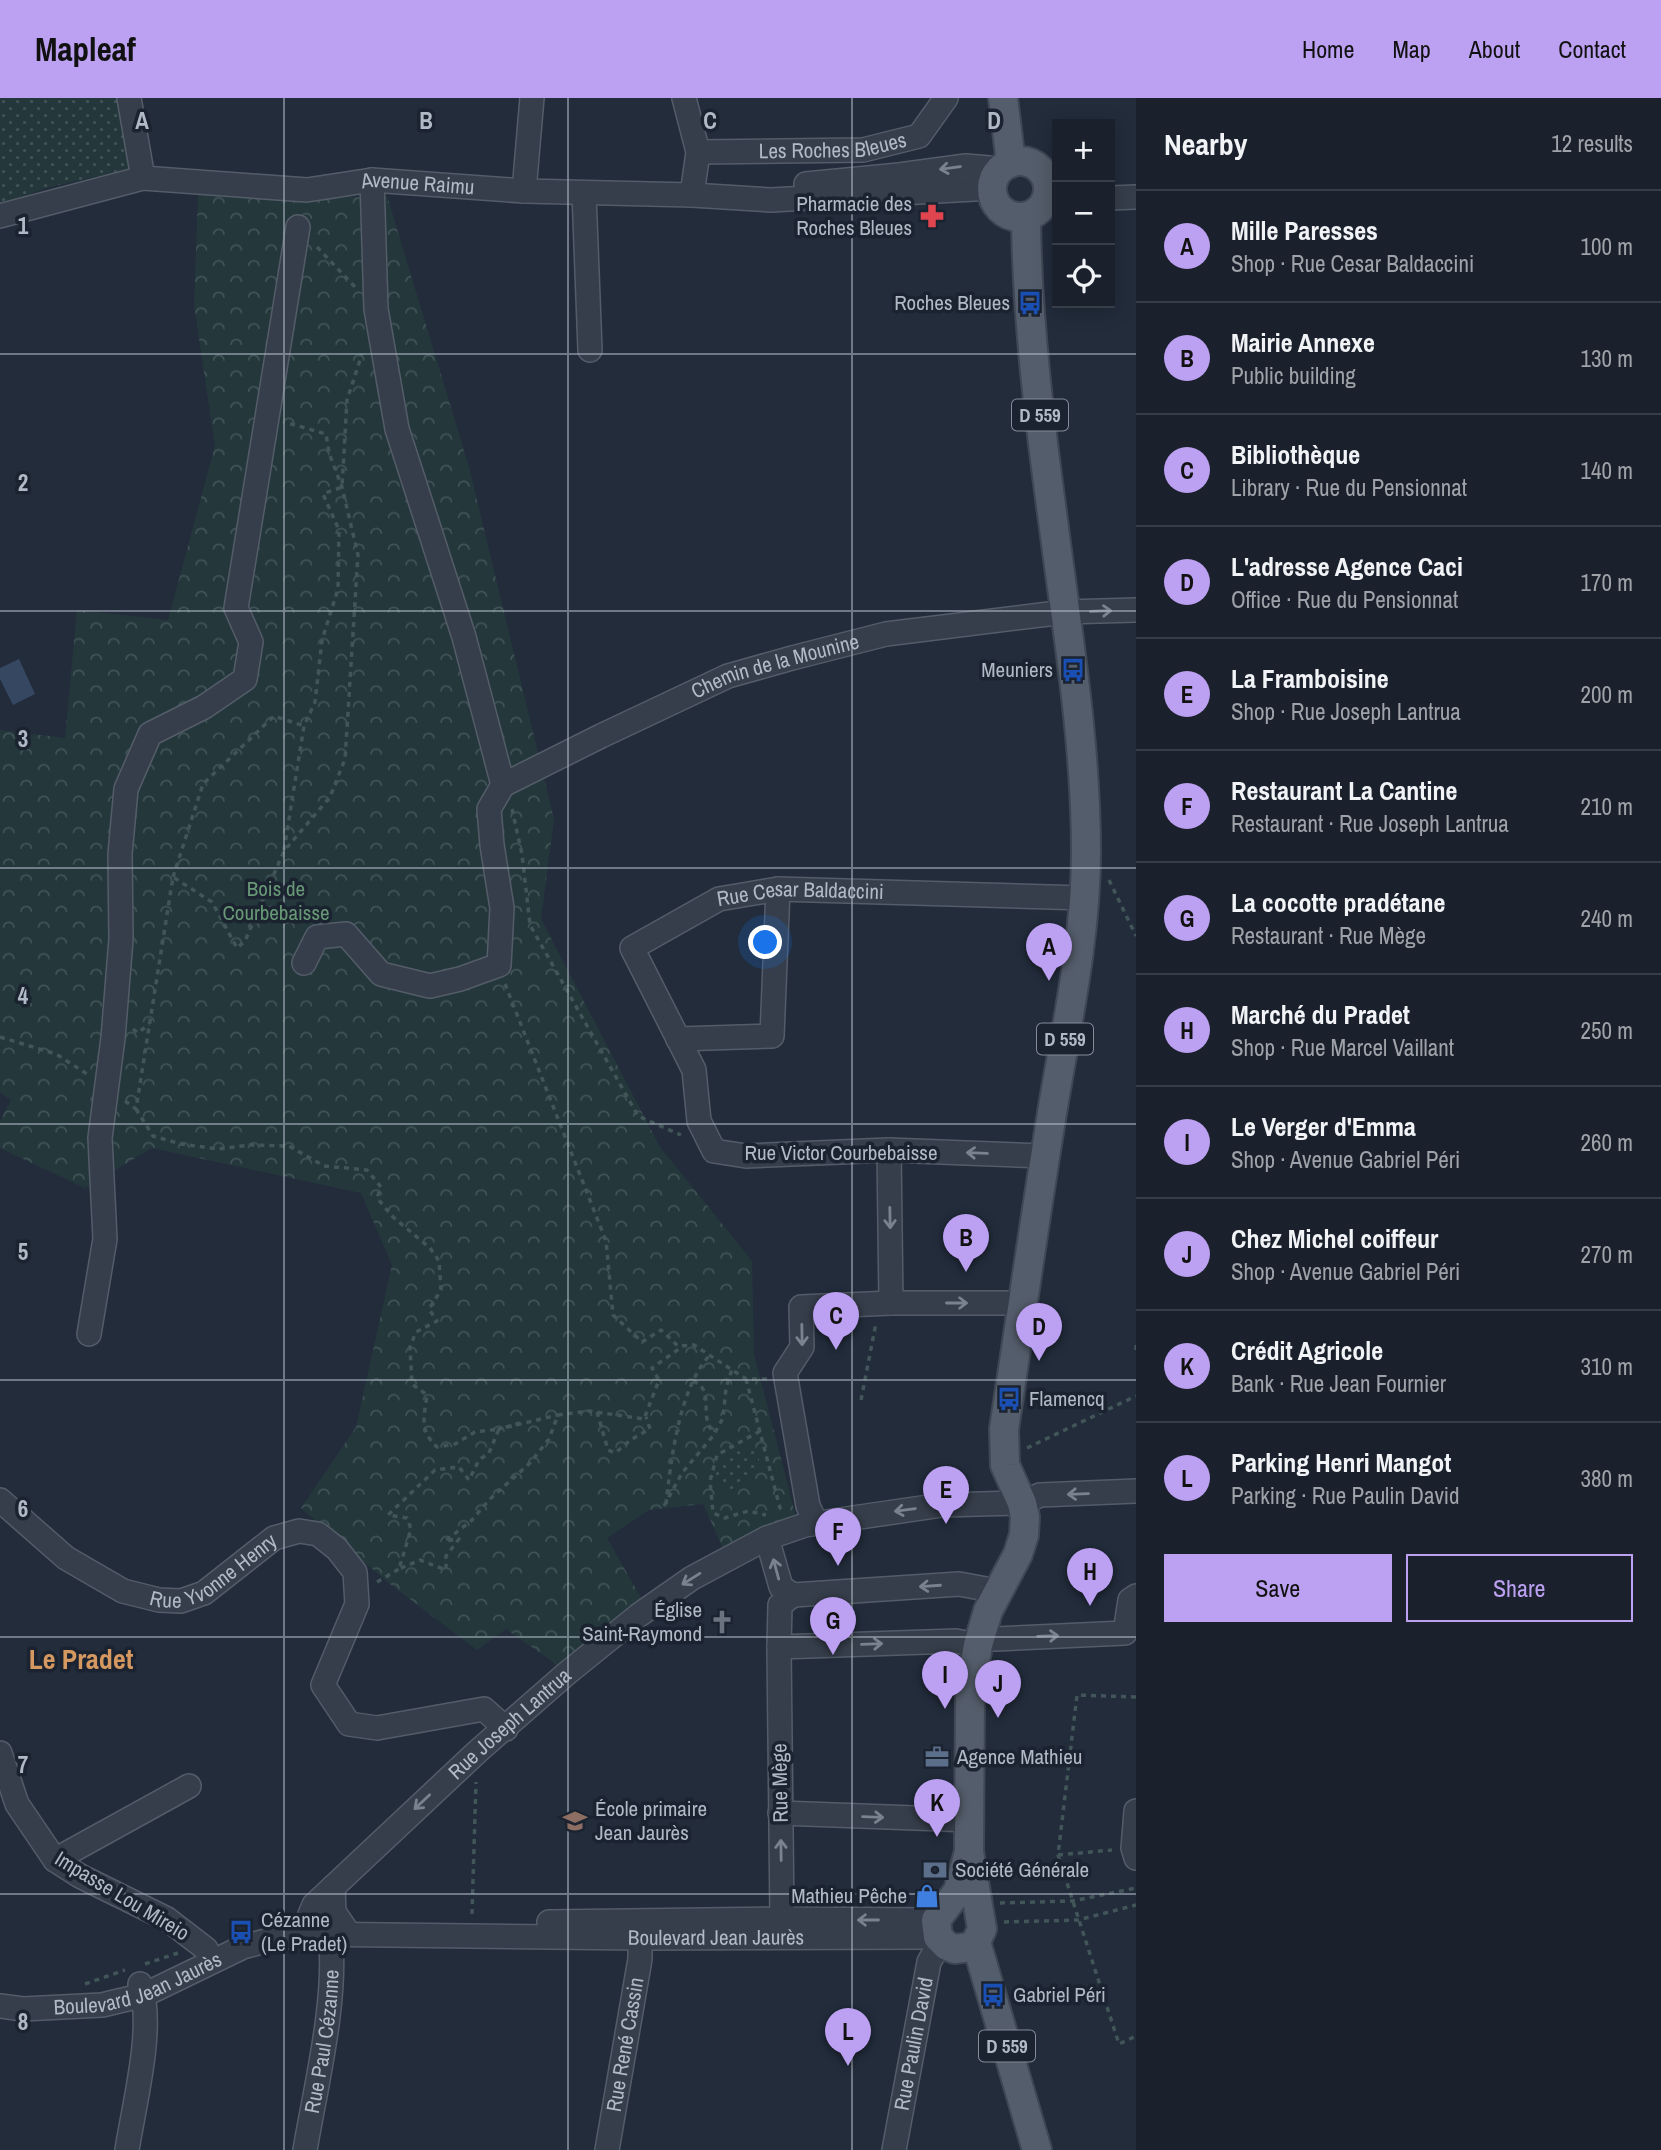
<!DOCTYPE html>
<meta charset="utf-8">
<style>
:root{--surface:#1a212c;--page:#272e38;--text:#f1f3f6;--muted:#9fa3a9;--line:#383e48;--accent:#bca0f2}
body{margin:0;font-family:"Archivo Narrow",sans-serif;background:var(--page);color:var(--text)}
.controls{position:absolute;right:21px;top:21px;display:grid;overflow:hidden;border-radius:0px;box-shadow:0 4px 18px #0003}
.controls button{width:63px;height:63px;display:grid;place-items:center;padding:0;border:0;border-bottom:2px solid var(--line);background:var(--surface);color:var(--text);font:35px sans-serif}
.you{position:absolute;left:766px;top:845px;width:24px;height:24px;margin:-18px;border:5px solid #fff;border-radius:50%;background:#1a73e8;box-shadow:0 0 0 10px #1a73e833}
.badge{display:grid;place-items:center;width:46px;height:46px;border-radius:50%;background:var(--accent);color:#111;font-size:23px;font-weight:700}
.pin{position:absolute;translate:-50% -58px;filter:drop-shadow(0 2px 4px #0008)}
.pin::after{content:'';position:absolute;top:37px;width:24px;height:21px;background:inherit;clip-path:polygon(0 0,100% 0,50% 100%)}
.list{margin:0;padding:0;list-style:none}
h2{display:flex;justify-content:space-between;align-items:center;height:91px;margin:0;padding:0 28px;font-size:30px}
h2 small{font-size:23px;font-weight:400;color:var(--muted)}
.list li{display:grid;grid-template-columns:46px 1fr auto;gap:21px;align-items:center;box-sizing:border-box;height:112px;padding:0 28px;border-top:2px solid var(--line)}
.list b{display:block;font-size:26px;white-space:nowrap}
.list p{margin:0;font-size:23px;white-space:nowrap;color:var(--muted)}
.list em{font-size:23px;font-style:normal;color:var(--muted)}
.actions{display:flex;gap:14px;padding:21px 28px}
.actions a{flex:1;padding:16px 0;border:2px solid var(--accent);border-radius:0px;text-align:center;font-size:24px;color:var(--accent)}
.actions .main{background:var(--accent);color:#111}
.icon{flex:none;width:38px;height:38px;fill:none;stroke:currentColor;stroke-width:2;stroke-linecap:round;stroke-linejoin:round}
.map{position:relative;flex:none;width:1136px;height:2052px;overflow:hidden}
header{display:flex;align-items:center;gap:42px;box-sizing:border-box;height:98px;padding:0 35px;background:var(--accent);color:#111}
header strong{font-size:33px}
nav{display:flex;gap:38px;margin-inline-start:auto;font-size:24px}
main{display:flex}
aside{flex:1;background:var(--surface)}
.map>svg:first-child{display:block}
.forest{fill:url(#forest-crowns)}
.park{fill:url(#park-dots)}
.water{fill:#364762}
.lines{fill:none;stroke-linecap:round;stroke-linejoin:round}
.minor-casing{stroke:#545c69;stroke-width:26}
.major-casing{stroke:#3f4754;stroke-width:32}
.path{stroke:#425559;stroke-width:3.5;stroke-dasharray:5 5;stroke-linecap:butt}
.minor{stroke:#363e4b;stroke-width:23}
.major{stroke:#545d6b;stroke-width:28}
.oneway{stroke:#7a828f}
.grid{fill:none;stroke:#b1b9c7;stroke-width:2;stroke-opacity:0.55}
.labels{text-anchor:middle;stroke-width:7;stroke-linejoin:round;paint-order:stroke}
.shield{fill:#1b2330;stroke:#848c9a;stroke-width:2}
.shield-label{font-size:19px;font-weight:bold;fill:#b1b9c7}
.street-label{font-size:21px;fill:#b1b9c7;stroke:#1b2330}
.poi-label{font-size:21px;fill:#b1b9c7;stroke:#1b2330;text-anchor:start}
.park-label{font-size:21px;fill:#689876;stroke:#1b2330}
.district-label{font-size:28px;font-weight:bold;fill:#d49860;stroke:#1b2330}
.grid-label{font-size:23px;text-anchor:middle;font-weight:bold;fill:#b1b9c7;stroke:#1b2330;stroke-width:7;stroke-linejoin:round;paint-order:stroke}
</style>
<header>
<strong>Mapleaf</strong>
<nav><a>Home</a><a>Map</a><a>About</a><a>Contact</a></nav>
</header>
<main>
<div class="map">
<svg width="1136" height="2052" viewBox="0 0 1136 2052">
<defs>
<pattern id="forest-crowns" width="20" height="18" patternUnits="userSpaceOnUse" patternTransform="scale(1.75)"><rect width="20" height="18" fill="#24383c"/><path d="M2 6a3 3 0 1 1 6 0M12 15a3 3 0 1 1 6 0" fill="none" stroke="#415357"/></pattern>
<pattern id="park-dots" width="8" height="8" patternUnits="userSpaceOnUse" patternTransform="scale(1.75)"><rect width="8" height="8" fill="#24383c"/><path d="M2 2h.1M6 6h.1" fill="none" stroke="#415357" stroke-width="1.8" stroke-linecap="round"/></pattern>
</defs>
<rect width="100%" height="100%" fill="#222c3b"/>
<path class="forest" d="M 198,97 L 367,99 L 387,98 L 469,369 L 554,721 L 541,821 L 660,1049 L 752,1163 L 754,1256 L 797,1423 L 725,1455 L 703,1406 L 649,1412 L 607,1440 L 644,1505 L 559,1568 L 506,1531 L 477,1552 L 390,1486 L 301,1410 L 356,1329 L 392,1167 L 361,1095 L 152,1050 L 85,1090 L 0,1050 L 0,1023 L 11,1002 L 0,995 L 0,632 L 65,640 L 77,512 L 168,522 L 215,348 L 194,207 Z"/>
<path class="park" d="M 0,0 L 121,0 L 132,70 L 46,90 L 0,107 Z
M 749,1349 L 759,1353 L 759,1367 L 735,1397 L 721,1389 L 715,1374 L 724,1359 Z"/>
<path class="water" d="M 19,561 L 35,596 L 13,607 L 0,581 L 0,570 Z"/>
<g class="lines">
<g class="minor-casing">
<g id="minor">
<path d="M 129,0 L 143,80"/>
<path d="M 684,0 L 698,54 L 692,97"/>
<path id="s1" d="M 698,54 L 863,52 L 919,38 L 946,0"/>
<path d="M 806,86 L 899,77 L 966,68 L 1001,71"/>
<path d="M 524,93 L 532,0"/>
<path d="M 584,95 L 590,252"/>
<path d="M 1048,95 L 1057,97"/>
<path d="M 1110,100 L 1136,99"/>
<path id="s2" d="M 0,118 L 143,80 L 307,92 L 372,82 L 524,93 L 692,97 L 771,102 L 993,90"/>
<path id="s3" d="M 503,687 L 601,638 L 728,578 L 792,560 L 886,536 L 1065,514 L 1136,512"/>
<path d="M 304,865 L 317,839 L 346,836 L 381,876 L 430,888 L 460,881 L 499,867 L 502,810 L 492,747 L 489,711 L 503,687 L 464,539 L 397,331 L 376,211 L 372,82"/>
<path d="M 678,941 L 772,938 L 778,791"/>
<path d="M 889,1052 L 891,1205"/>
<path id="s4" d="M 1045,1058 L 889,1052 L 746,1058 L 714,1053 L 699,1023 L 694,972 L 632,850 L 719,801 L 778,791 L 1085,800"/>
<path d="M 89,1236 L 105,1141 L 100,1040 L 113,940 L 121,841 L 120,756 L 126,691 L 150,636 L 204,609 L 245,581 L 251,544 L 236,510 L 298,129"/>
<path id="s5" d="M 0,1402 L 66,1460 L 123,1493 L 159,1502 L 181,1503 L 204,1495 L 274,1440 L 299,1433 L 318,1436 L 337,1451 L 355,1474 L 357,1506 L 323,1587 L 349,1626 L 377,1630 L 484,1611 L 506,1631"/>
<path d="M 816,1425 L 808,1408 L 785,1275 L 802,1249 L 801,1209 L 891,1205 L 1023,1205"/>
<path d="M 767,1440 L 781,1489 L 793,1497 L 959,1486 L 997,1493"/>
<path d="M 981,1537 L 995,1541 L 1125,1535 L 1130,1502 L 1136,1498"/>
<path d="M 779,1549 L 956,1543 L 978,1547"/>
<path d="M 0,1655 L 17,1706 L 55,1762 L 80,1778 L 167,1821 L 206,1851 L 211,1863"/>
<path d="M 1136,1713 L 1133,1750 L 1136,1760"/>
<path d="M 780,1715 L 969,1722"/>
<path d="M 55,1762 L 189,1688"/>
<path d="M 333,1789 L 334,1814 L 349,1836"/>
<path id="s6" d="M 308,1821 L 314,1807 L 477,1654 L 566,1576 L 639,1517 L 692,1480 L 767,1440 L 805,1427 L 942,1407 L 1022,1405 L 1040,1397 L 1136,1393"/>
<path d="M 782,1821 L 779,1549 L 780,1507 L 793,1497"/>
<path d="M 549,1824 L 782,1821 L 936,1822"/>
<path id="s7" d="M 0,1908 L 23,1911 L 102,1907 L 144,1897 L 243,1849 L 273,1841 L 306,1836 L 640,1840 L 938,1839"/>
<path d="M 127,2052 C 134,2006 155,1928 140,1886"/>
<path id="s8" d="M 305,2052 C 316,1987 338,1899 330,1835"/>
<path id="s9" d="M 607,2052 L 640,1861 L 640,1840"/>
<path id="s10" d="M 894,2052 L 929,1864 L 941,1843"/>
</g>
</g>
<g class="major-casing">
<path id="major" d="M 1003,0 L 1011,65
M992 91a28 28 0 1 1 56 0a28 28 0 1 1-56 0Z
M 969,1754 L 958,1793 L 936,1822 L 938,1839 L 947,1848 L 955,1851 L 970,1849 L 976,1844 L 982,1831 L 969,1754 L 970,1593 L 978,1547 L 988,1513 L 1018,1456 L 1024,1437 L 1025,1419 L 1022,1405 L 1005,1367 L 1004,1331 C 1020,1225 1035,1120 1052,1015 C 1066,929 1086,842 1086,754 C 1086,645 1068,538 1054,430 C 1040,327 1027,223 1026,119
M 976,1844 L 1037,2052"/>
</g>
<path class="path" d="M 317,149 L 355,189
M 512,711 L 522,756 L 530,827 L 638,1018 L 681,1037
M 284,752 L 304,628 L 315,604 L 322,542 L 338,491 L 339,432 L 323,396 L 342,389 L 347,302 L 362,256
M 173,779 L 203,686 L 274,618 L 304,628
M 1109,782 L 1136,838
M 505,886 L 606,1143 L 613,1217 L 642,1244 L 661,1232 L 678,1248 L 694,1247 L 746,1281 L 767,1281
M 133,931 L 138,935 L 149,926
M 0,939 L 56,956 L 87,976
M 125,1003 L 136,1011 L 173,779 L 212,804 L 237,850 L 245,843 L 284,753 L 330,699 L 345,661 L 358,457 L 342,389 L 329,355 L 326,336 L 288,325
M 136,1011 L 153,1038 L 181,1046 L 218,1051 L 250,1047 L 289,1048 L 324,1068 L 367,1072 L 381,1089 L 377,1100 L 393,1119 L 430,1150 L 439,1163 L 441,1192 L 429,1211 L 437,1223 L 416,1234 L 410,1249 L 412,1286 L 427,1297 C 424,1320 419,1332 437,1349 L 455,1346 L 475,1334 L 499,1331 L 489,1355 L 479,1362 L 469,1382 L 459,1369 L 435,1372 L 388,1417 L 407,1420 L 411,1431 L 399,1471 L 420,1462 L 446,1472 L 446,1458 L 459,1441 L 445,1443 L 471,1423 L 490,1401 L 530,1365 L 549,1341 L 558,1317 L 589,1313 L 644,1321 L 659,1282 L 652,1270 L 683,1248
M 1136,1247 L 1136,1252
M 746,1281 L 780,1410 L 784,1412
M 693,1283 C 712,1290 703,1311 708,1325 C 709,1329 712,1332 714,1336
M 861,1302 L 876,1225
M 597,1314 L 608,1352 L 615,1355 L 632,1341 L 650,1331 L 646,1319
M 520,1325 L 499,1331 L 558,1317
M 760,1333 L 717,1357 L 710,1383 L 713,1415 L 725,1420 L 748,1413 L 766,1417
M 1027,1350 L 1136,1298
M 666,1406 C 671,1362 679,1290 710,1257
M 664,1408 L 682,1375 L 713,1338 L 723,1320 L 726,1290 L 732,1271
M 377,1484 L 399,1471
M 1136,1599 L 1077,1597 L 1058,1757 L 1119,1946 L 1136,1938
M 1058,1757 L 1112,1752
M 1000,1805 L 1072,1803 L 1136,1790
M 472,1816 L 476,1684
M 1004,1824 L 1078,1822 L 1136,1807
M 145,1866 L 178,1855
M 85,1886 L 125,1872"/>
<use href="#minor" class="minor"/>
<use href="#major" class="major"/>
</g>
<defs><path id="oneway-shaft" d="M-6 0H5M1.5-3L5.5 0L1.5 3" fill="none" stroke-width="1.6" stroke-linecap="round" stroke-linejoin="round" transform="scale(1.75)"/></defs>
<g class="oneway">
<use href="#oneway-shaft" transform="translate(950 70) rotate(172)"/>
<use href="#oneway-shaft" transform="translate(1101 513) rotate(-2)"/>
<use href="#oneway-shaft" transform="translate(977 1055) rotate(-178)"/>
<use href="#oneway-shaft" transform="translate(890 1120) rotate(89)"/>
<use href="#oneway-shaft" transform="translate(957 1205)"/>
<use href="#oneway-shaft" transform="translate(802 1237) rotate(89)"/>
<use href="#oneway-shaft" transform="translate(1078 1396) rotate(178)"/>
<use href="#oneway-shaft" transform="translate(905 1412) rotate(172)"/>
<use href="#oneway-shaft" transform="translate(776 1471) rotate(-105)"/>
<use href="#oneway-shaft" transform="translate(691 1481) rotate(148)"/>
<use href="#oneway-shaft" transform="translate(930 1488) rotate(176)"/>
<use href="#oneway-shaft" transform="translate(1048 1538) rotate(-2)"/>
<use href="#oneway-shaft" transform="translate(872 1546) rotate(-2)"/>
<use href="#oneway-shaft" transform="translate(422 1704) rotate(137)"/>
<use href="#oneway-shaft" transform="translate(873 1719) rotate(2)"/>
<use href="#oneway-shaft" transform="translate(781 1752) rotate(-91)"/>
<use href="#oneway-shaft" transform="translate(868 1822) rotate(-180)"/>
</g>
<path class="grid" d="M 284,0 L 284,2052M 568,0 L 568,2052M 852,0 L 852,2052M 0,256 L 1136,256M 0,513 L 1136,513M 0,770 L 1136,770M 0,1026 L 1136,1026M 0,1282 L 1136,1282M 0,1539 L 1136,1539M 0,1796 L 1136,1796"/>
<defs>
<g id="pharmacy-bare" transform="scale(1.89)"><path d="M-2-6h4v4h4v4h-4v4h-4v-4h-4v-4h4Z" fill="#e0444e" stroke="#1b2330" stroke-width="2.5" paint-order="stroke"/></g>
<g id="bus-bare" transform="scale(1.89)"><path d="M-5-6H5V4H4V6H2V4H-2V6H-4V4H-5ZM-3.5-4V0h7V-4ZM-3.5 1.2v1.5H-2V1.2ZM2 1.2v1.5H3.5V1.2Z" fill="#1a4fb4" stroke="#1b2330" stroke-width="2.5" paint-order="stroke"/></g>
<g id="church-bare" transform="scale(1.89)"><path d="M-1.2-6h2.4v3.5h3.3v2.4h-3.3V6h-2.4V-.1h-3.3v-2.4h3.3Z" fill="#6b7280" stroke="#1b2330" stroke-width="2.5" paint-order="stroke"/></g>
<g id="office-bare" transform="scale(1.89)"><path d="M-6-3h4V-5.5h4V-3h4V5H-6ZM-1-4.5V-3h2v-1.5ZM-6 0V1H6V0Z" fill="#5c6f8a" stroke="#1b2330" stroke-width="2.5" paint-order="stroke"/></g>
<g id="school-bare" transform="scale(1.89)"><path d="M0-5L7-2L0 1L-7-2ZM-4 1L0 2.5L4 1V4Q0 6-4 4Z" fill="#8d6e63" stroke="#1b2330" stroke-width="2.5" paint-order="stroke"/></g>
<g id="bank-bare" transform="scale(1.89)"><path d="M-6-4H6V4H-6ZM0-2.3a2.3 2.3 0 1 0 0 4.6a2.3 2.3 0 1 0 0-4.6Z" fill="#5c6f8a" stroke="#1b2330" stroke-width="2.5" paint-order="stroke"/></g>
<g id="shop-bare" transform="scale(1.89)"><path d="M-5-2.5h2.3a2.7 3.5 0 0 1 5.4 0H5L5.5 6h-11ZM-1.5-2.5h3a1.5 2.3 0 0 0-3 0Z" fill="#3f7fe0" stroke="#1b2330" stroke-width="2.5" paint-order="stroke"/></g>
</defs>
<g fill-rule="evenodd">
<use href="#pharmacy-bare" x="932" y="118"/>
<use href="#bus-bare" x="1030" y="205"/>
<use href="#bus-bare" x="1073" y="572"/>
<use href="#bus-bare" x="1009" y="1301"/>
<use href="#church-bare" x="722" y="1524"/>
<use href="#office-bare" x="937" y="1659"/>
<use href="#school-bare" x="575" y="1723"/>
<use href="#bank-bare" x="935" y="1772"/>
<use href="#shop-bare" x="927" y="1798"/>
<use href="#bus-bare" x="241" y="1834"/>
<use href="#bus-bare" x="993" y="1897"/>
</g>
<g class="labels">
<g class="shield">
<rect x="1012" y="301.5" width="56" height="31" rx="5"/>
<rect x="1037" y="925.5" width="56" height="31" rx="5"/>
<rect x="979" y="1932.5" width="56" height="31" rx="5"/>
</g>
<g class="shield-label">
<text x="1040" y="324">D 559</text>
<text x="1065" y="948">D 559</text>
<text x="1007" y="1955">D 559</text>
</g>
<g class="street-label">
<text dy="7" stroke="none"><textPath href="#s1" startOffset="135">Les Roches Bleues</textPath></text>
<text dy="7" stroke="none"><textPath href="#s2" startOffset="424">Avenue Raimu</textPath></text>
<text dy="7" stroke="none"><textPath href="#s3" startOffset="298">Chemin de la Mounine</textPath></text>
<text dy="7" stroke="none"><textPath href="#s4" startOffset="735">Rue Cesar Baldaccini</textPath></text>
<text x="841" y="1062">Rue Victor Courbebaisse</text>
<text dy="7" stroke="none"><textPath href="#s5" startOffset="254">Rue Yvonne Henry</textPath></text>
<text dy="7" stroke="none"><textPath href="#s6" startOffset="282">Rue Joseph Lantrua</textPath></text>
<text transform="translate(780 1685) rotate(-91)" y="7">Rue Mège</text>
<text transform="translate(122 1798) rotate(31)" y="7">Impasse Lou Mireio</text>
<text dy="7" stroke="none"><textPath href="#s7" startOffset="730">Boulevard Jean Jaurès</textPath></text>
<text dy="7" stroke="none"><textPath href="#s7" startOffset="142">Boulevard Jean Jaurès</textPath></text>
<text dy="7" stroke="none"><textPath href="#s8" startOffset="110">Rue Paul Cézanne</textPath></text>
<text dy="7" stroke="none"><textPath href="#s9" startOffset="107">Rue René Cassin</textPath></text>
<text dy="7" stroke="none"><textPath href="#s10" startOffset="108">Rue Paulin David</textPath></text>
</g>
<g class="poi-label">
<text x="912" y="113" text-anchor="end">Pharmacie des<tspan x="912" dy="24">Roches Bleues</tspan></text>
<text x="1010" y="212" text-anchor="end">Roches Bleues</text>
<text x="1053" y="579" text-anchor="end">Meuniers</text>
<text x="1029" y="1308">Flamencq</text>
<text x="702" y="1519" text-anchor="end">Église<tspan x="702" dy="24">Saint-Raymond</tspan></text>
<text x="957" y="1666">Agence Mathieu</text>
<text x="595" y="1718">École primaire<tspan x="595" dy="24">Jean Jaurès</tspan></text>
<text x="955" y="1779">Société Générale</text>
<text x="907" y="1805" text-anchor="end">Mathieu Pêche</text>
<text x="261" y="1829">Cézanne<tspan x="261" dy="24">(Le Pradet)</tspan></text>
<text x="1013" y="1904">Gabriel Péri</text>
</g>
<g class="park-label">
<text x="276" y="798">Bois de<tspan x="276" dy="24">Courbebaisse</tspan></text>
</g>
<g class="district-label">
<text x="81" y="1571">Le Pradet</text>
</g>
</g>
<g class="grid-label">
<text x="142" y="31">A</text>
<text x="426" y="31">B</text>
<text x="710" y="31">C</text>
<text x="994" y="31">D</text>
<text x="23" y="136">1</text>
<text x="23" y="393">2</text>
<text x="23" y="649">3</text>
<text x="23" y="906">4</text>
<text x="23" y="1162">5</text>
<text x="23" y="1419">6</text>
<text x="23" y="1675">7</text>
<text x="23" y="1932">8</text>
</g>
</svg>
<div class="controls">
<button>+</button>
<button>−</button>
<button><svg class="icon" aria-label="locate" viewBox="0 0 24 24"><circle cx="12" cy="12" r="6"/><path d="M12 2v4M12 18v4M2 12h4M18 12h4"/></svg></button>
</div>
<div class="you"></div>
<div class="pin badge" style="left:1049px;top:883px">A</div>
<div class="pin badge" style="left:966px;top:1174px">B</div>
<div class="pin badge" style="left:836px;top:1252px">C</div>
<div class="pin badge" style="left:1039px;top:1263px">D</div>
<div class="pin badge" style="left:946px;top:1426px">E</div>
<div class="pin badge" style="left:838px;top:1468px">F</div>
<div class="pin badge" style="left:833px;top:1557px">G</div>
<div class="pin badge" style="left:1090px;top:1508px">H</div>
<div class="pin badge" style="left:945px;top:1611px">I</div>
<div class="pin badge" style="left:998px;top:1620px">J</div>
<div class="pin badge" style="left:937px;top:1739px">K</div>
<div class="pin badge" style="left:848px;top:1968px">L</div>
</div>
<aside>
<h2>Nearby<small>12 results</small></h2>
<ul class="list">
<li><span class="badge">A</span><div><b>Mille Paresses</b><p>Shop · Rue Cesar Baldaccini</p></div><em>100 m</em></li>
<li><span class="badge">B</span><div><b>Mairie Annexe</b><p>Public building</p></div><em>130 m</em></li>
<li><span class="badge">C</span><div><b>Bibliothèque</b><p>Library · Rue du Pensionnat</p></div><em>140 m</em></li>
<li><span class="badge">D</span><div><b>L'adresse Agence Caci</b><p>Office · Rue du Pensionnat</p></div><em>170 m</em></li>
<li><span class="badge">E</span><div><b>La Framboisine</b><p>Shop · Rue Joseph Lantrua</p></div><em>200 m</em></li>
<li><span class="badge">F</span><div><b>Restaurant La Cantine</b><p>Restaurant · Rue Joseph Lantrua</p></div><em>210 m</em></li>
<li><span class="badge">G</span><div><b>La cocotte pradétane</b><p>Restaurant · Rue Mège</p></div><em>240 m</em></li>
<li><span class="badge">H</span><div><b>Marché du Pradet</b><p>Shop · Rue Marcel Vaillant</p></div><em>250 m</em></li>
<li><span class="badge">I</span><div><b>Le Verger d'Emma</b><p>Shop · Avenue Gabriel Péri</p></div><em>260 m</em></li>
<li><span class="badge">J</span><div><b>Chez Michel coiffeur</b><p>Shop · Avenue Gabriel Péri</p></div><em>270 m</em></li>
<li><span class="badge">K</span><div><b>Crédit Agricole</b><p>Bank · Rue Jean Fournier</p></div><em>310 m</em></li>
<li><span class="badge">L</span><div><b>Parking Henri Mangot</b><p>Parking · Rue Paulin David</p></div><em>380 m</em></li>
</ul>
<div class="actions"><a class="main">Save</a><a>Share</a></div>
</aside>
</main>
